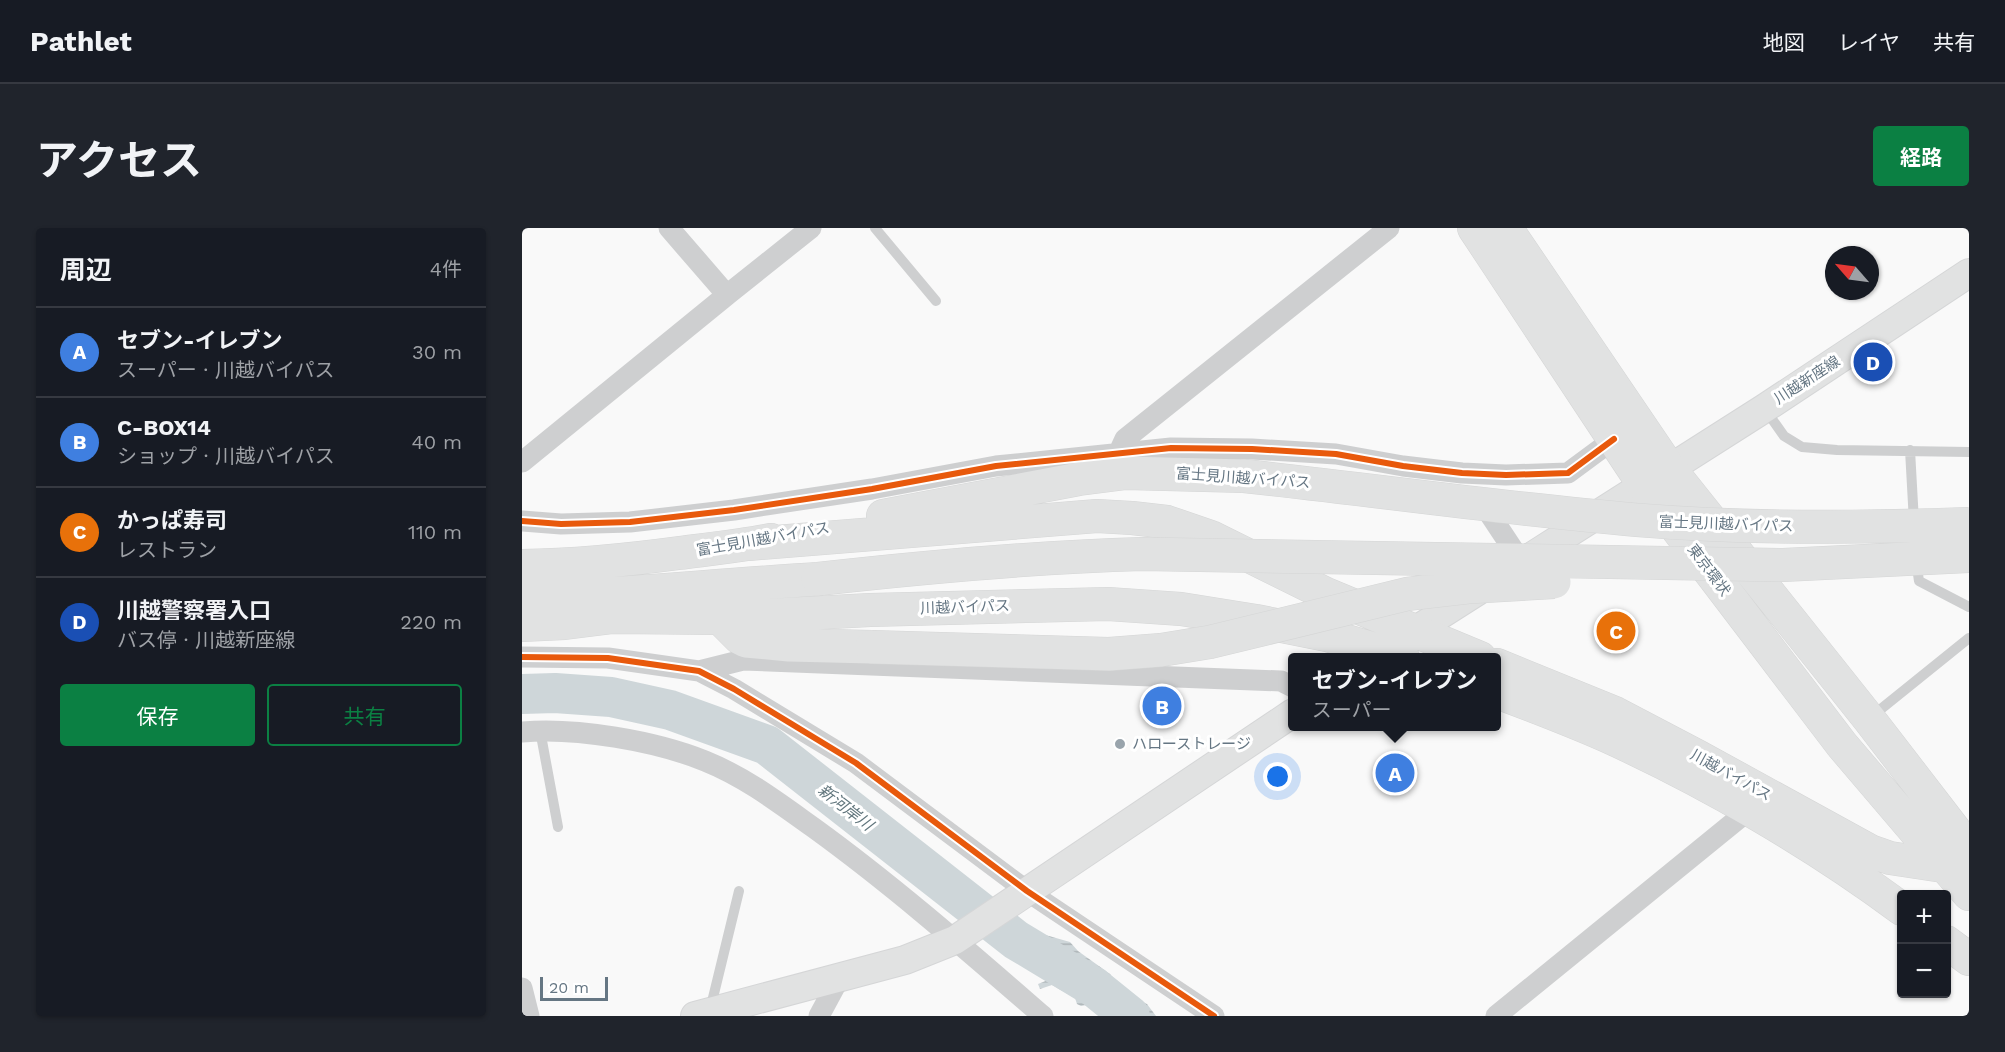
<!DOCTYPE html>
<html lang="ja">
<meta charset="utf-8">
<style>
:root{--surface:#171b24;--page:#20242c;--text:#f1f3f6;--muted:#9ea1a6;--line:#363941;--accent:#0b8043}
body{margin:0;font-family:"Work Sans","Noto Sans JP",sans-serif;background:var(--page);color:var(--text)}
.controls{position:absolute;right:18px;bottom:18px;display:grid;overflow:hidden;border-radius:6px;box-shadow:0 2px 4px #0004}
.controls button{width:54px;height:54px;display:grid;place-items:center;padding:0;border:0;border-bottom:2px solid var(--line);background:var(--surface);color:var(--text);font:30px sans-serif}
.compass{position:absolute;left:1303px;top:18px;width:54px;height:54px;border-radius:50%;background:var(--surface);box-shadow:0 2px 4px #0004;rotate:298deg}
.scale{position:absolute;left:18px;bottom:15px;width:68px;box-sizing:border-box;padding-left:6px;border:3px solid #657683;border-top:0;font-size:16px;line-height:21px;white-space:nowrap;color:#657683;-webkit-text-stroke:4px #fff;paint-order:stroke}
.you{position:absolute;left:756px;top:549px;width:21px;height:21px;margin:-15px;border:4px solid #fff;border-radius:50%;background:#1a73e8;box-shadow:0 0 0 9px #1a73e833}
.badge{display:grid;place-items:center;width:39px;height:39px;border-radius:50%;background:var(--accent);color:#fff;font-size:20px;font-weight:700}
.pin{position:absolute;translate:-50% -50%;border:3px solid #fff;box-shadow:0 2px 6px #0006}
.popup{position:absolute;left:766px;top:425px;width:213px;height:78px;box-sizing:border-box;display:grid;place-content:center;border-radius:6px;background:var(--surface);filter:drop-shadow(0 2px 4px #0005);font-size:20px;white-space:nowrap;color:var(--muted)}
.popup b{font-size:22px;color:var(--text)}
.popup::after{content:'';position:absolute;left:50%;top:100%;margin-left:-12px;border:12px solid transparent;border-top-color:var(--surface)}
.list{margin:0;padding:0;list-style:none}
h2{display:flex;justify-content:space-between;align-items:center;height:78px;margin:0;padding:0 24px;font-size:26px}
h2 small{font-size:20px;font-weight:400;color:var(--muted)}
.list li{display:grid;grid-template-columns:39px 1fr auto;gap:18px;align-items:center;box-sizing:border-box;height:90px;padding:0 24px;border-top:2px solid var(--line)}
.list b{display:block;font-size:22px;white-space:nowrap}
.list p{margin:0;font-size:20px;white-space:nowrap;color:var(--muted)}
.list em{font-size:20px;font-style:normal;color:var(--muted)}
.actions{display:flex;gap:12px;padding:18px 24px}
.actions a{flex:1;padding:14px 0;border:2px solid var(--accent);border-radius:6px;text-align:center;font-size:21px;color:var(--accent)}
.actions .main{background:var(--accent);color:#fff}
.map{position:relative;flex:none;width:1447px;height:788px;overflow:hidden;border-radius:6px}
header{display:flex;align-items:center;gap:36px;box-sizing:border-box;height:84px;padding:0 30px;background:var(--surface);border-bottom:2px solid var(--line)}
header strong{font-size:28px}
nav{display:flex;gap:33px;margin-inline-start:auto;font-size:21px}
.intro{display:flex;align-items:center;justify-content:space-between;box-sizing:border-box;height:144px;padding:0 36px}
h1{margin:0;font-size:42px}
.button{padding:15px 27px;border-radius:6px;background:var(--accent);color:#fff;font-size:21px;font-weight:700}
main{display:flex;gap:36px;padding:0 36px}
aside{flex:1;background:var(--surface);border-radius:6px;box-shadow:0 2px 4px #0004}
.map>svg:first-child{display:block}
.water{fill:url(#water-rules)}
.lines{fill:none;stroke-linecap:round;stroke-linejoin:round}
.river{stroke:#ced6d9;stroke-width:40}
.secondary-casing{stroke:#d5d6d7;stroke-width:30}
.highway-casing{stroke:#d5d6d6;stroke-width:34}
.lane{stroke:#cecfd0;stroke-width:10}
.street{stroke:#cecfd0;stroke-width:21}
.secondary{stroke:#e1e2e2;stroke-width:28}
.highway{stroke:#e1e2e2;stroke-width:33}
.highway-bridge-casing{stroke:#d5d6d6;stroke-width:34;stroke-linecap:butt}
.highway-bridge{stroke:#e1e2e2;stroke-width:33}
.cycleway-casing{stroke:#fff;stroke-width:10}
.cycleway{stroke:#e8590c;stroke-width:6}
.poi-dot{fill:#99a4ac;stroke:#fff;stroke-width:2}
.labels{text-anchor:middle;stroke-width:6;stroke-linejoin:round;paint-order:stroke}
.street-label{font-size:15px;fill:#657683;stroke:#fff}
.poi-label{font-size:15px;fill:#657683;stroke:#fff;text-anchor:start}
.water-label{font-size:16px;font-style:italic;fill:#60757c;stroke:#fff}
</style>
<header>
<strong>Pathlet</strong>
<nav><a>地図</a><a>レイヤ</a><a>共有</a></nav>
</header>
<div class="intro"><h1>アクセス</h1><a class="button">経路</a></div>
<main>
<aside>
<h2>周辺<small>4件</small></h2>
<ul class="list">
<li><span class="badge" style="background:#3f7fe0">A</span><div><b>セブン-イレブン</b><p>スーパー · 川越バイパス</p></div><em>30 m</em></li>
<li><span class="badge" style="background:#3f7fe0">B</span><div><b>C-BOX14</b><p>ショップ · 川越バイパス</p></div><em>40 m</em></li>
<li><span class="badge" style="background:#e8710a">C</span><div><b>かっぱ寿司</b><p>レストラン</p></div><em>110 m</em></li>
<li><span class="badge" style="background:#1a4fb4">D</span><div><b>川越警察署入口</b><p>バス停 · 川越新座線</p></div><em>220 m</em></li>
</ul>
<div class="actions"><a class="main">保存</a><a>共有</a></div>
</aside>
<div class="map">
<svg width="1447" height="788" viewBox="0 0 1447 788">
<defs>
<pattern id="water-rules" width="6" height="5" patternUnits="userSpaceOnUse" patternTransform="scale(1.5)"><rect width="6" height="5" fill="#ced6d9"/><path d="M0 2.5h6" fill="none" stroke="#abb2b5"/></pattern>
</defs>
<rect width="100%" height="100%" fill="#f9f9f9"/>
<path class="water" d="M 491,693 L 503,696 L 513,704 L 548,714 L 556,723 L 588,746 L 599,761 L 611,770 L 625,776 L 634,788 L 584,788 L 570,776 L 559,778 L 555,776 L 553,770 L 530,757 L 518,761 L 516,756 L 526,752 L 507,739 L 508,729 L 476,704 Z"/>
<g class="lines">
<path class="river" d="M 0,466 L 33,465 L 89,469 L 148,482 L 245,517 L 494,712 L 572,759 L 608,788"/>
<g class="secondary-casing">
<path id="secondary" d="M 877,413 L 1243,180 L 1447,45
M 173,788 L 383,732 L 433,712 L 771,485"/>
</g>
<g class="highway-casing">
<path id="highway" d="M 952,0 L 1122,257 L 1320,517 L 1447,666
M 984,0 L 1147,240 L 1347,491 L 1447,621
M 361,288 L 557,251 L 604,245 L 722,248
M 227,316 L 575,288 L 610,290 L 645,294 L 689,309 L 804,366 L 958,430
M 0,338 C 52,337 105,332 157,325 C 188,321 218,318 249,312
M 0,371 C 99,367 197,357 296,351
M 198,390 L 218,410 L 224,413 L 267,417 L 350,419
M 0,397 L 43,395 L 91,389 L 198,390 L 348,382 L 586,376 L 659,381 L 734,393 L 805,407 L 881,430
M 975,437 L 1093,485 L 1175,528 L 1348,623 L 1368,630 L 1434,640
M 975,464 C 1012,478 1049,492 1085,508 C 1186,554 1291,615 1380,681
M 1424,714 L 1447,731"/>
</g>
<path class="lane" d="M 353,0 L 414,73
M 1243,181 L 1262,208 L 1280,219 L 1315,222 L 1447,224
M 1388,222 L 1392,294
M 1394,333 L 1397,353 L 1447,379
M 1349,489 L 1447,410
M 18,502 L 36,599
M 188,782 L 217,663"/>
<path class="street" d="M 205,67 L 289,0
M 597,224 L 603,211 L 867,0
M 0,234 L 205,67 L 147,0
M 957,270 L 1000,335
M 0,293 L 39,296 L 108,294 L 212,282 L 350,261 L 474,238 L 649,220 L 730,221 L 814,226 L 881,238 L 940,245 L 984,247 L 1046,245 L 1092,211
M 0,429 L 86,430 L 177,443 L 212,461 L 334,535 L 505,663 L 692,788
M 177,443 L 221,432 L 759,453 L 771,459
M 0,504 C 53,499 134,513 183,533 C 223,549 257,575 292,600 C 372,658 446,723 521,788
M 0,760 L 7,788
M 297,788 L 318,749
M 974,788 L 1227,582"/>
<use href="#secondary" class="secondary"/>
<use href="#highway" class="highway"/>
<g class="highway-bridge-casing">
<path id="highway-bridge" d="M 722,248 C 853,262 984,281 1115,292 C 1226,301 1336,300 1447,296
M 296,351 C 404,339 512,329 620,326 L 1261,337 L 1447,328
M 350,419 L 587,426 L 639,422 L 688,414 L 885,366 L 946,359 L 1032,354"/>
</g>
<use href="#highway-bridge" class="highway-bridge"/>
<g class="cycleway-casing">
<path id="cycleway" d="M 0,293 L 39,296 L 108,294 L 212,282 L 350,261 L 474,238 L 649,220 L 730,221 L 814,226 L 881,238 L 940,245 L 984,247 L 1046,245 L 1092,211
M 0,429 L 86,430 L 177,443 L 212,461 L 334,535 L 505,663 L 692,788"/>
</g>
<use href="#cycleway" class="cycleway"/>
</g>
<circle class="poi-dot" cx="598" cy="516" r="6"/>
<g class="labels">
<g class="street-label">
<text transform="translate(1285 152) rotate(-33)" y="5">川越新座線</text>
<text transform="translate(721 250) rotate(4)" y="5">富士見川越バイパス</text>
<text transform="translate(1204 296) rotate(2)" y="5">富士見川越バイパス</text>
<text transform="translate(241 311) rotate(-10)" y="5">富士見川越バイパス</text>
<text transform="translate(1187 342) rotate(53)" y="5">東京環状</text>
<text transform="translate(443 379) rotate(-2)" y="5">川越バイパス</text>
<text transform="translate(1209 547) rotate(29)" y="5">川越バイパス</text>
</g>
<g class="poi-label">
<text x="610" y="521">ハローストレージ</text>
</g>
<g class="water-label">
<text transform="translate(324 579) rotate(38)" y="6">新河岸川</text>
</g>
</g>
</svg>
<div class="controls">
<button>+</button>
<button>−</button>
</div>
<svg class="compass" viewBox="-18 -18 36 36"><path d="M0-13l5 13h-10z" fill="#e53935"/><path d="M0 13l5-13h-10z" fill="#9ea1a6"/></svg>
<div class="scale">20 m</div>
<div class="you"></div>
<div class="pin badge" style="left:873px;top:545px;background:#3f7fe0">A</div>
<div class="popup"><b>セブン-イレブン</b>スーパー</div>
<div class="pin badge" style="left:640px;top:478px;background:#3f7fe0">B</div>
<div class="pin badge" style="left:1094px;top:403px;background:#e8710a">C</div>
<div class="pin badge" style="left:1351px;top:134px;background:#1a4fb4">D</div>
</div>
</main>
